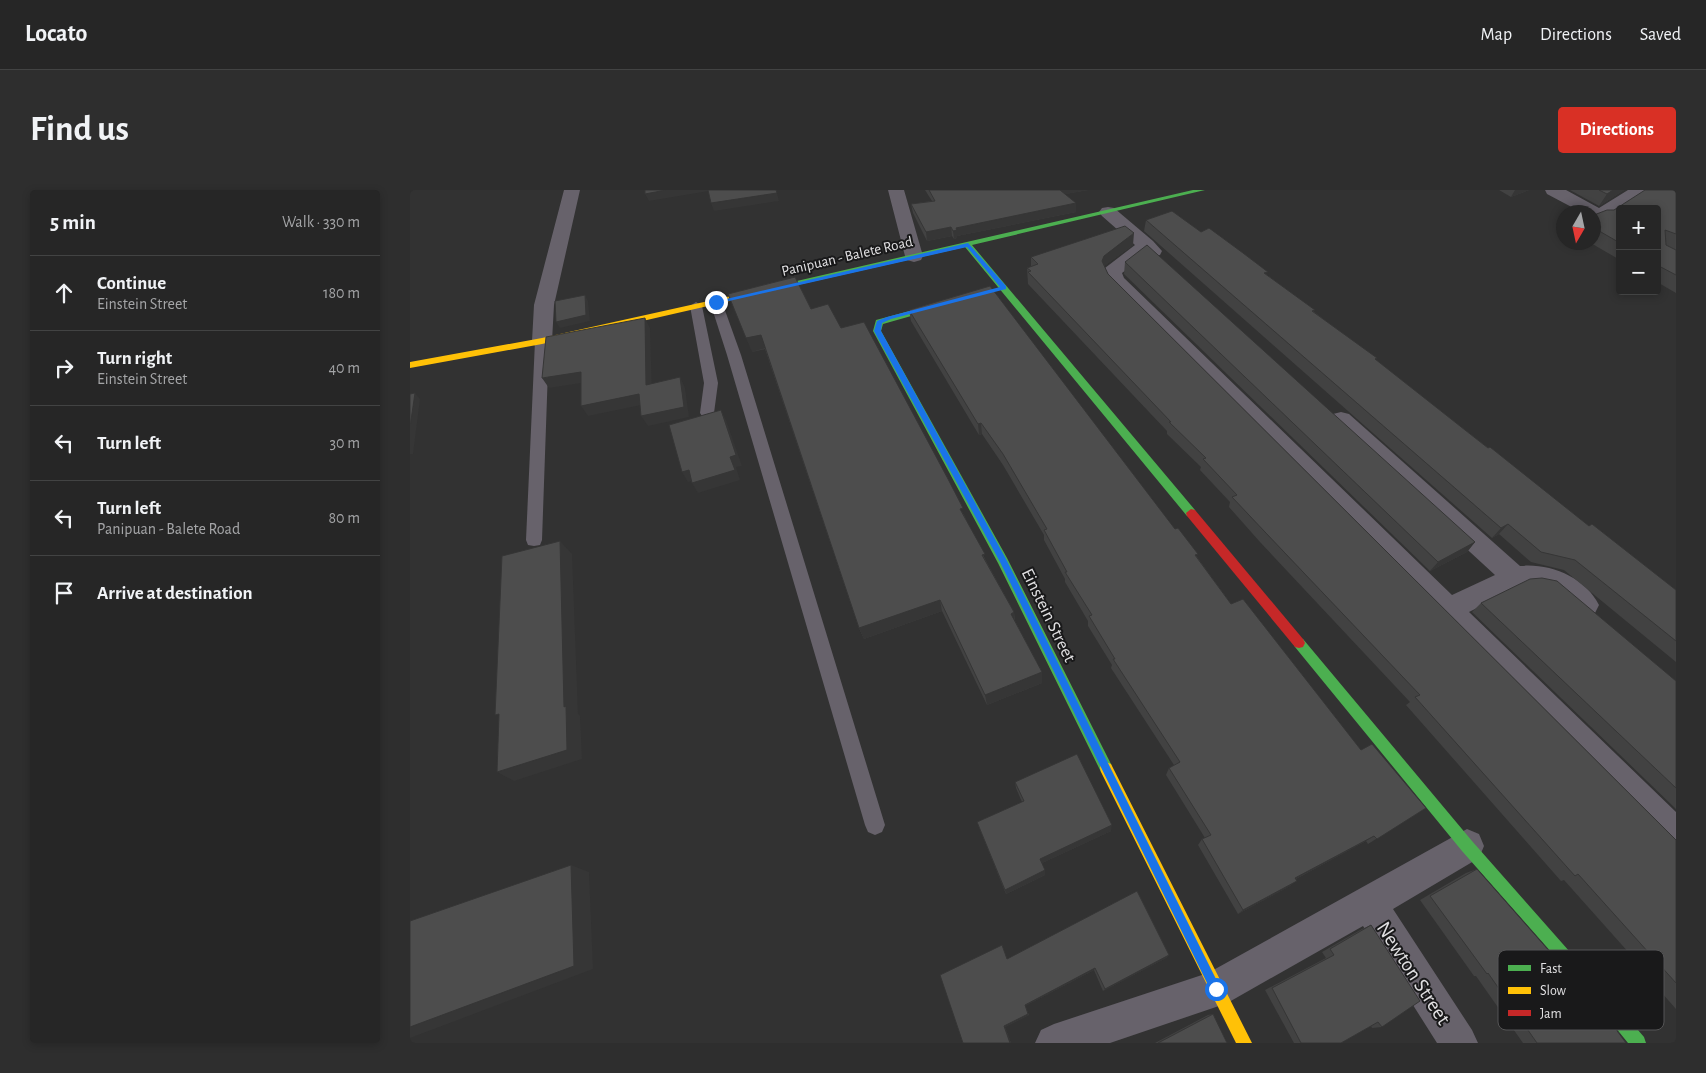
<!DOCTYPE html>
<meta charset="utf-8">
<style>
:root{--surface:#262626;--page:#2e2e2e;--text:#f1f3f6;--muted:#a4a5a7;--line:#424343;--accent:#d93025}
body{margin:0;font-family:"Alegreya Sans",sans-serif;background:var(--page);color:var(--text)}
.controls{position:absolute;right:15px;top:15px;display:grid;overflow:hidden;border-radius:5px;box-shadow:0 2px 8px #0003}
.controls button{width:45px;height:45px;display:grid;place-items:center;padding:0;border:0;border-bottom:1px solid var(--line);background:var(--surface);color:var(--text);font:25px sans-serif}
.compass{position:absolute;left:1146px;top:15px;width:45px;height:45px;border-radius:50%;background:var(--surface);box-shadow:0 2px 8px #0003;rotate:189deg}
.stop{position:absolute;width:15px;height:15px;margin:-11px;border:4px solid #1a73e8;border-radius:50%;background:#fff}
.stop.end{background:#1a73e8;border-color:#fff;box-shadow:0 1px 5px #0008}
.list{margin:0;padding:0;list-style:none}
h2{display:flex;justify-content:space-between;align-items:center;height:65px;margin:0;padding:0 20px;font-size:21px}
h2 small{font-size:16px;font-weight:400;color:var(--muted)}
.list li{display:grid;grid-template-columns:32px 1fr auto;gap:15px;align-items:center;box-sizing:border-box;height:75px;padding:0 20px;border-top:1px solid var(--line)}
.list b{display:block;font-size:19px;white-space:nowrap}
.list p{margin:0;font-size:16px;white-space:nowrap;color:var(--muted)}
.list em{font-size:16px;font-style:normal;color:var(--muted)}
.icon{flex:none;width:28px;height:28px;fill:none;stroke:currentColor;stroke-width:2;stroke-linecap:round;stroke-linejoin:round}
.map{position:relative;flex:none;width:1266px;height:853px;overflow:hidden;border-radius:5px}
header{display:flex;align-items:center;gap:30px;box-sizing:border-box;height:70px;padding:0 25px;background:var(--surface);border-bottom:1px solid var(--line)}
header strong{font-size:24px}
nav{display:flex;gap:28px;margin-inline-start:auto;font-size:18px}
.intro{display:flex;align-items:center;justify-content:space-between;box-sizing:border-box;height:120px;padding:0 30px}
h1{margin:0;font-size:35px}
.button{padding:12px 22px;border-radius:5px;background:var(--accent);color:#fff;font-size:18px;font-weight:700}
main{display:flex;gap:30px;padding:0 30px}
aside{flex:1;background:var(--surface);border-radius:5px;box-shadow:0 2px 8px #0003}
.map>svg:first-child{display:block}
.lines{fill:none;stroke-linecap:round;stroke-linejoin:round}
.lane{fill:#67626b;fill-rule:evenodd}
.street{fill:#67626b;fill-rule:evenodd}
.fast{fill:#4caf50;fill-rule:evenodd}
.slow{fill:#ffc107;fill-rule:evenodd}
.jam{fill:#c62828;fill-rule:evenodd}
.wall{fill:#424242}
.shaded-wall{fill:#363636}
.building{fill:#4d4d4d;stroke:#363636}
.route{fill:#1a73e8}
.labels{text-anchor:middle;stroke-width:4;stroke-linejoin:round;paint-order:stroke}
.far-street-label{font-size:15px;fill:#e1e0e2;stroke:#19191a}
.street-label{font-size:18px;fill:#e1e0e2;stroke:#19191a}
.near-street-label{font-size:21px;fill:#e1e0e2;stroke:#19191a}
.key{fill:#19191a;stroke:#555556;stroke-width:1}
.key-label{font-size:14px;fill:#e1e0e2}
</style>
<header>
<strong>Locato</strong>
<nav><a>Map</a><a>Directions</a><a>Saved</a></nav>
</header>
<div class="intro"><h1>Find us</h1><a class="button">Directions</a></div>
<main>
<aside>
<h2>5 min<small>Walk · 330 m</small></h2>
<ul class="list">
<li><svg class="icon" aria-label="ahead" viewBox="0 0 24 24"><path d="M12 20V5M6 11l6-6 6 6"/></svg><div><b>Continue</b><p>Einstein Street</p></div><em>180 m</em></li>
<li><svg class="icon" aria-label="right" viewBox="0 0 24 24"><path d="M7 20v-9h11M14 6l5 5-5 5"/></svg><div><b>Turn right</b><p>Einstein Street</p></div><em>40 m</em></li>
<li><svg class="icon" aria-label="left" viewBox="0 0 24 24"><path d="M17 20v-9H6M10 6l-5 5 5 5"/></svg><div><b>Turn left</b></div><em>30 m</em></li>
<li><svg class="icon" aria-label="left" viewBox="0 0 24 24"><path d="M17 20v-9H6M10 6l-5 5 5 5"/></svg><div><b>Turn left</b><p>Panipuan - Balete Road</p></div><em>80 m</em></li>
<li><svg class="icon" aria-label="arrive" viewBox="0 0 24 24"><path d="M6 21V4h12l-3 4 3 4H6"/></svg><div><b>Arrive at destination</b></div></li>
</ul>
</aside>
<div class="map">
<svg width="1266" height="853" viewBox="0 0 1266 853">
<rect width="100%" height="100%" fill="#323232"/>
<g class="lines">
<path class="lane" d="M 306,108 L 312,112 L 331,165 L 475,635 L 472,642 L 465,645 L 458,642 L 455,635 L 317,165 L 300,112 Z
M 286,112 L 292,116 L 308,193 L 304,223 L 302,226 L 292,226 L 290,223 L 294,193 L 280,116 Z
M 132,147 L 139,151 L 132,350 L 130,355 L 124,356 L 118,355 L 116,350 L 125,151 Z"/>
<path class="street" d="M 154,0 L 170,0 L 144,115 L 142,151 L 139,156 L 132,158 L 125,156 L 122,151 L 124,115 Z
M 478,0 L 494,0 L 513,66 L 511,70 L 504,72 L 497,70 L 495,66 Z
M 1135,0 L 1156,0 L 1189,18 L 1218,0 L 1238,0 L 1236,4 L 1195,30 L 1184,30 L 1184,22 L 1171,22 L 1137,4 Z
M 698,17 L 704,18 L 743,51 L 752,61 L 750,65 L 743,67 L 736,65 L 712,83 L 714,88 L 1042,405 L 1085,385 L 923,236 L 920,230 L 923,224 L 931,222 L 939,224 L 1110,376 C 1140,373 1175,387 1189,415 L 1185,423 C 1155,433 1147,386 1109,398 C 1092,403 1075,414 1059,422 L 1266,622 L 1266,661 L 1254,657 L 698,94 L 693,82 L 695,78 L 725,55 L 692,26 L 689,22 L 692,18 Z
M 1057,639 L 1069,644 L 1074,656 L 1069,668 L 983,719 L 1062,840 L 1068,853 L 1027,853 L 953,736 L 819,812 L 806,817 L 700,853 L 625,853 L 631,840 L 644,834 L 798,783 Z"/>
<path class="fast" d="M 783,0 L 795,0 L 562,55 L 785,320 L 786,323 L 781,327 L 777,326 L 555,57 L 330,108 L 326,106 L 330,104 Z
M 537,111 L 541,113 L 540,115 L 473,134 L 471,141 L 597,368 L 701,574 L 702,578 L 701,582 L 696,584 L 691,582 L 588,373 L 463,141 L 466,130 Z
M 889,448 L 893,449 L 1062,651 L 1190,796 L 1234,847 L 1236,853 L 1218,853 L 1180,806 L 1052,661 L 885,457 L 883,453 L 885,449 Z"/>
<path class="slow" d="M 330,104 L 333,104 L 333,108 L 132,154 L 0,178 L 0,172 L 132,148 Z
M 696,572 L 701,574 L 842,853 L 826,853 L 691,582 L 690,578 L 691,574 Z"/>
<path class="jam" d="M 781,319 L 785,320 L 893,449 L 895,453 L 893,457 L 889,458 L 885,457 L 777,326 L 776,323 Z"/>
</g>
<path class="wall" d="M 515,0 L 678,0 L 655,4 L 666,22 L 547,46 L 547,48 L 544,49 L 542,46 L 517,51 L 503,23 L 501,14 L 522,11 Z
M 1089,0 L 1119,0 L 1101,7 Z
M 1160,0 L 1214,0 L 1189,16 Z
M 1266,0 L 1266,103 L 1247,92 L 1247,19 L 1210,19 L 1210,70 L 1179,52 L 1184,52 L 1184,25 L 1204,20 Z
M 736,30 L 791,42 L 857,85 L 1055,240 L 1179,336 L 1266,400 L 1266,472 L 1154,380 L 1121,372 L 1089,344 L 1082,348 L 734,41 Z
M 723,55 L 694,76 L 698,84 L 1266,650 L 1266,819 L 1251,802 L 1253,801 L 1154,690 L 1151,691 L 996,515 L 1000,512 L 850,352 L 819,317 L 820,312 L 790,280 L 791,277 L 757,244 L 757,241 L 618,94 L 617,78 L 621,77 L 621,67 Z
M 715,72 L 1065,352 L 1057,362 L 1020,381 L 714,84 Z
M 401,119 L 431,138 L 554,325 L 576,371 L 604,422 L 605,431 L 632,482 L 632,493 L 577,515 L 532,421 L 454,449 L 449,438 L 355,159 L 342,162 Z
M 499,120 L 765,339 L 787,367 L 821,414 L 951,560 L 1016,618 L 958,654 L 956,651 L 886,689 L 880,696 L 828,724 L 788,655 L 792,649 L 795,648 L 756,585 L 759,578 L 764,575 L 701,478 L 702,475 L 678,436 L 678,431 L 655,392 L 655,389 L 634,350 L 634,345 L 593,275 L 572,244 L 569,245 L 501,131 Z
M 1071,413 L 1266,491 L 1266,619 L 1062,422 Z
M 605,592 L 701,641 L 632,673 L 635,685 L 596,704 L 567,632 L 612,612 L 606,598 Z
M 1067,679 L 1196,834 L 1202,834 L 1216,853 L 1113,853 L 1066,786 L 1064,786 L 1010,710 L 1056,683 Z
M 961,735 L 972,837 L 962,838 L 961,836 L 931,853 L 884,853 L 855,800 L 916,768 L 912,762 L 952,739 Z
M 759,765 L 756,768 L 693,801 L 684,780 L 615,816 L 619,825 L 595,837 L 601,853 L 553,853 L 597,769 Z
M 803,824 L 817,853 L 745,853 L 798,825 Z"/>
<path class="shaded-wall" d="M 256,0 L 299,0 L 299,1 L 239,11 L 235,4 Z
M 646,0 L 678,0 L 646,6 Z
M 1105,0 L 1119,0 L 1101,7 Z
M 1203,0 L 1214,0 L 1189,16 L 1197,4 Z
M 367,3 L 369,11 L 304,21 L 301,13 Z
M 666,13 L 666,22 L 547,46 L 546,38 Z
M 541,37 L 542,46 L 517,51 L 516,42 Z
M 547,40 L 547,48 L 544,49 L 543,41 Z
M 724,43 L 723,55 L 693,77 L 692,71 L 694,66 Z
M 175,105 L 178,111 L 180,131 L 150,138 L 146,132 Z
M 235,128 L 240,138 L 242,205 L 236,195 Z
M 351,145 L 356,158 L 342,162 L 336,148 Z
M 171,182 L 178,192 L 139,198 L 132,188 Z
M 270,187 L 275,198 L 279,227 L 238,236 L 231,226 Z
M 5,203 L 10,209 L 3,264 L 0,264 L 0,237 Z
M 229,204 L 236,214 L 178,226 L 171,216 Z
M 311,220 L 316,230 L 332,276 L 326,277 L 330,290 L 288,303 L 282,293 L 320,267 Z
M 571,233 L 572,244 L 569,245 L 568,234 Z
M 279,280 L 285,290 L 278,292 L 272,282 Z
M 1098,334 L 1089,344 L 1082,348 L 1091,338 Z
M 150,351 L 162,364 L 168,524 L 170,526 L 172,569 L 104,591 L 87,582 Z
M 1065,352 L 1057,362 L 1020,381 L 1028,372 Z
M 530,410 L 532,421 L 454,449 L 449,438 Z
M 604,422 L 605,434 L 601,424 Z
M 632,482 L 632,493 L 577,515 L 575,505 Z
M 702,635 L 701,641 L 630,674 L 630,669 Z
M 964,646 L 956,651 L 878,693 L 885,688 Z
M 161,675 L 179,682 L 183,779 L 0,848 L 0,837 Z
M 635,680 L 635,685 L 596,704 L 595,700 Z
M 887,691 L 880,696 L 828,724 L 833,720 Z
M 759,765 L 756,768 L 693,801 L 695,799 Z
M 685,778 L 684,780 L 615,816 L 615,815 Z
M 618,824 L 619,825 L 595,837 L 601,853 L 600,853 L 594,836 Z"/>
<path class="building" d="M 235,0 L 256,0 L 235,4 Z
M 298,0 L 366,0 L 367,3 L 301,13 Z
M 519,0 L 650,0 L 666,13 L 546,38 L 547,40 L 543,41 L 541,37 L 516,42 L 501,14 L 525,11 Z
M 1189,0 L 1203,0 L 1197,4 Z
M 1235,0 L 1266,0 L 1266,44 L 1255,40 L 1256,55 L 1266,60 L 1266,85 L 1247,75 L 1247,19 L 1210,19 L 1210,53 L 1184,38 L 1184,25 L 1197,20 L 1204,20 Z
M 762,21 L 791,42 L 799,38 L 833,63 L 858,82 L 854,83 L 905,120 L 902,121 L 967,168 L 965,169 L 1055,240 L 1078,258 L 1080,257 L 1179,336 L 1182,334 L 1266,400 L 1266,451 L 1165,370 L 1131,362 L 1098,334 L 1091,338 L 736,30 Z
M 715,36 L 724,43 L 694,66 L 692,71 L 698,84 L 1266,650 L 1266,793 L 1168,684 L 1165,686 L 1005,507 L 1010,505 L 855,342 L 822,307 L 827,305 L 793,269 L 796,268 L 759,232 L 761,232 L 618,82 L 621,81 L 617,78 L 628,74 L 621,67 Z
M 737,55 L 1065,352 L 1028,372 L 715,72 Z
M 385,87 L 401,119 L 418,114 L 431,138 L 454,132 L 538,289 L 553,318 L 550,319 L 575,364 L 572,365 L 604,422 L 601,424 L 632,482 L 575,505 L 530,410 L 449,438 L 351,145 L 336,148 L 318,104 Z
M 580,96 L 765,339 L 768,338 L 788,364 L 785,365 L 821,414 L 833,409 L 951,560 L 962,554 L 1016,618 L 967,649 L 964,646 L 885,688 L 887,691 L 833,720 L 792,649 L 801,645 L 759,578 L 770,572 L 703,469 L 705,469 L 679,426 L 682,425 L 655,382 L 657,382 L 634,340 L 637,339 L 593,264 L 571,233 L 568,234 L 499,120 Z
M 175,105 L 176,125 L 146,132 L 145,111 Z
M 235,128 L 236,195 L 270,187 L 274,217 L 231,226 L 229,204 L 171,216 L 171,182 L 132,188 L 136,147 Z
M 5,203 L 0,237 L 0,204 Z
M 311,220 L 326,265 L 320,267 L 325,280 L 282,293 L 279,280 L 272,282 L 259,235 Z
M 150,351 L 154,517 L 156,516 L 157,560 L 87,582 L 89,524 L 85,525 L 92,366 Z
M 1132,388 L 1147,391 L 1266,491 L 1266,598 L 1071,413 L 1120,389 Z
M 667,564 L 702,635 L 630,669 L 635,680 L 595,700 L 567,632 L 614,611 L 605,592 Z
M 161,675 L 164,776 L 0,837 L 0,731 Z
M 1067,679 L 1148,771 L 1198,836 L 1202,834 L 1216,853 L 1127,853 L 1078,783 L 1077,784 L 1020,706 Z
M 727,701 L 759,765 L 695,799 L 685,778 L 615,815 L 618,824 L 594,836 L 600,853 L 553,853 L 530,785 L 592,755 L 597,769 Z
M 961,735 L 1010,811 L 972,837 L 968,832 L 931,853 L 891,853 L 862,798 L 924,765 L 920,759 Z
M 803,824 L 817,853 L 748,853 Z"/>
<path class="route" d="M 558,53 L 596,96 L 596,99 L 481,129 L 472,133 L 471,141 L 596,369 L 811,799 L 809,803 L 806,804 L 802,803 L 590,372 L 464,141 L 467,131 L 477,127 L 590,97 L 557,57 L 306,114 L 303,112 Z"/>
<g class="labels">
<g class="far-street-label">
<text transform="translate(437 66) rotate(-13)" y="5">Panipuan - Balete Road</text>
</g>
<g class="street-label">
<text transform="translate(639 425) rotate(64)" y="6">Einstein Street</text>
</g>
<g class="near-street-label">
<text transform="translate(1004 783) rotate(57)" y="7">Newton Street</text>
</g>
</g>
<rect x="1088" y="760" width="166" height="80" rx="8" class="key"/>
<rect x="1098" y="775" width="23" height="6" fill="#4caf50"/>
<rect x="1098" y="797" width="23" height="7" fill="#ffc107"/>
<rect x="1098" y="820" width="23" height="6" fill="#c62828"/>
<g class="key-label">
<text x="1130" y="783">Fast</text>
<text x="1130" y="805">Slow</text>
<text x="1130" y="828">Jam</text>
</g>
</svg>
<div class="controls">
<button>+</button>
<button>−</button>
</div>
<svg class="compass" viewBox="-18 -18 36 36"><path d="M0-13l5 13h-10z" fill="#e53935"/><path d="M0 13l5-13h-10z" fill="#a4a5a7"/></svg>
<div class="stop" style="left:806px;top:799px"></div>
<div class="stop end" style="left:306px;top:112px"></div>
</div>
</main>
